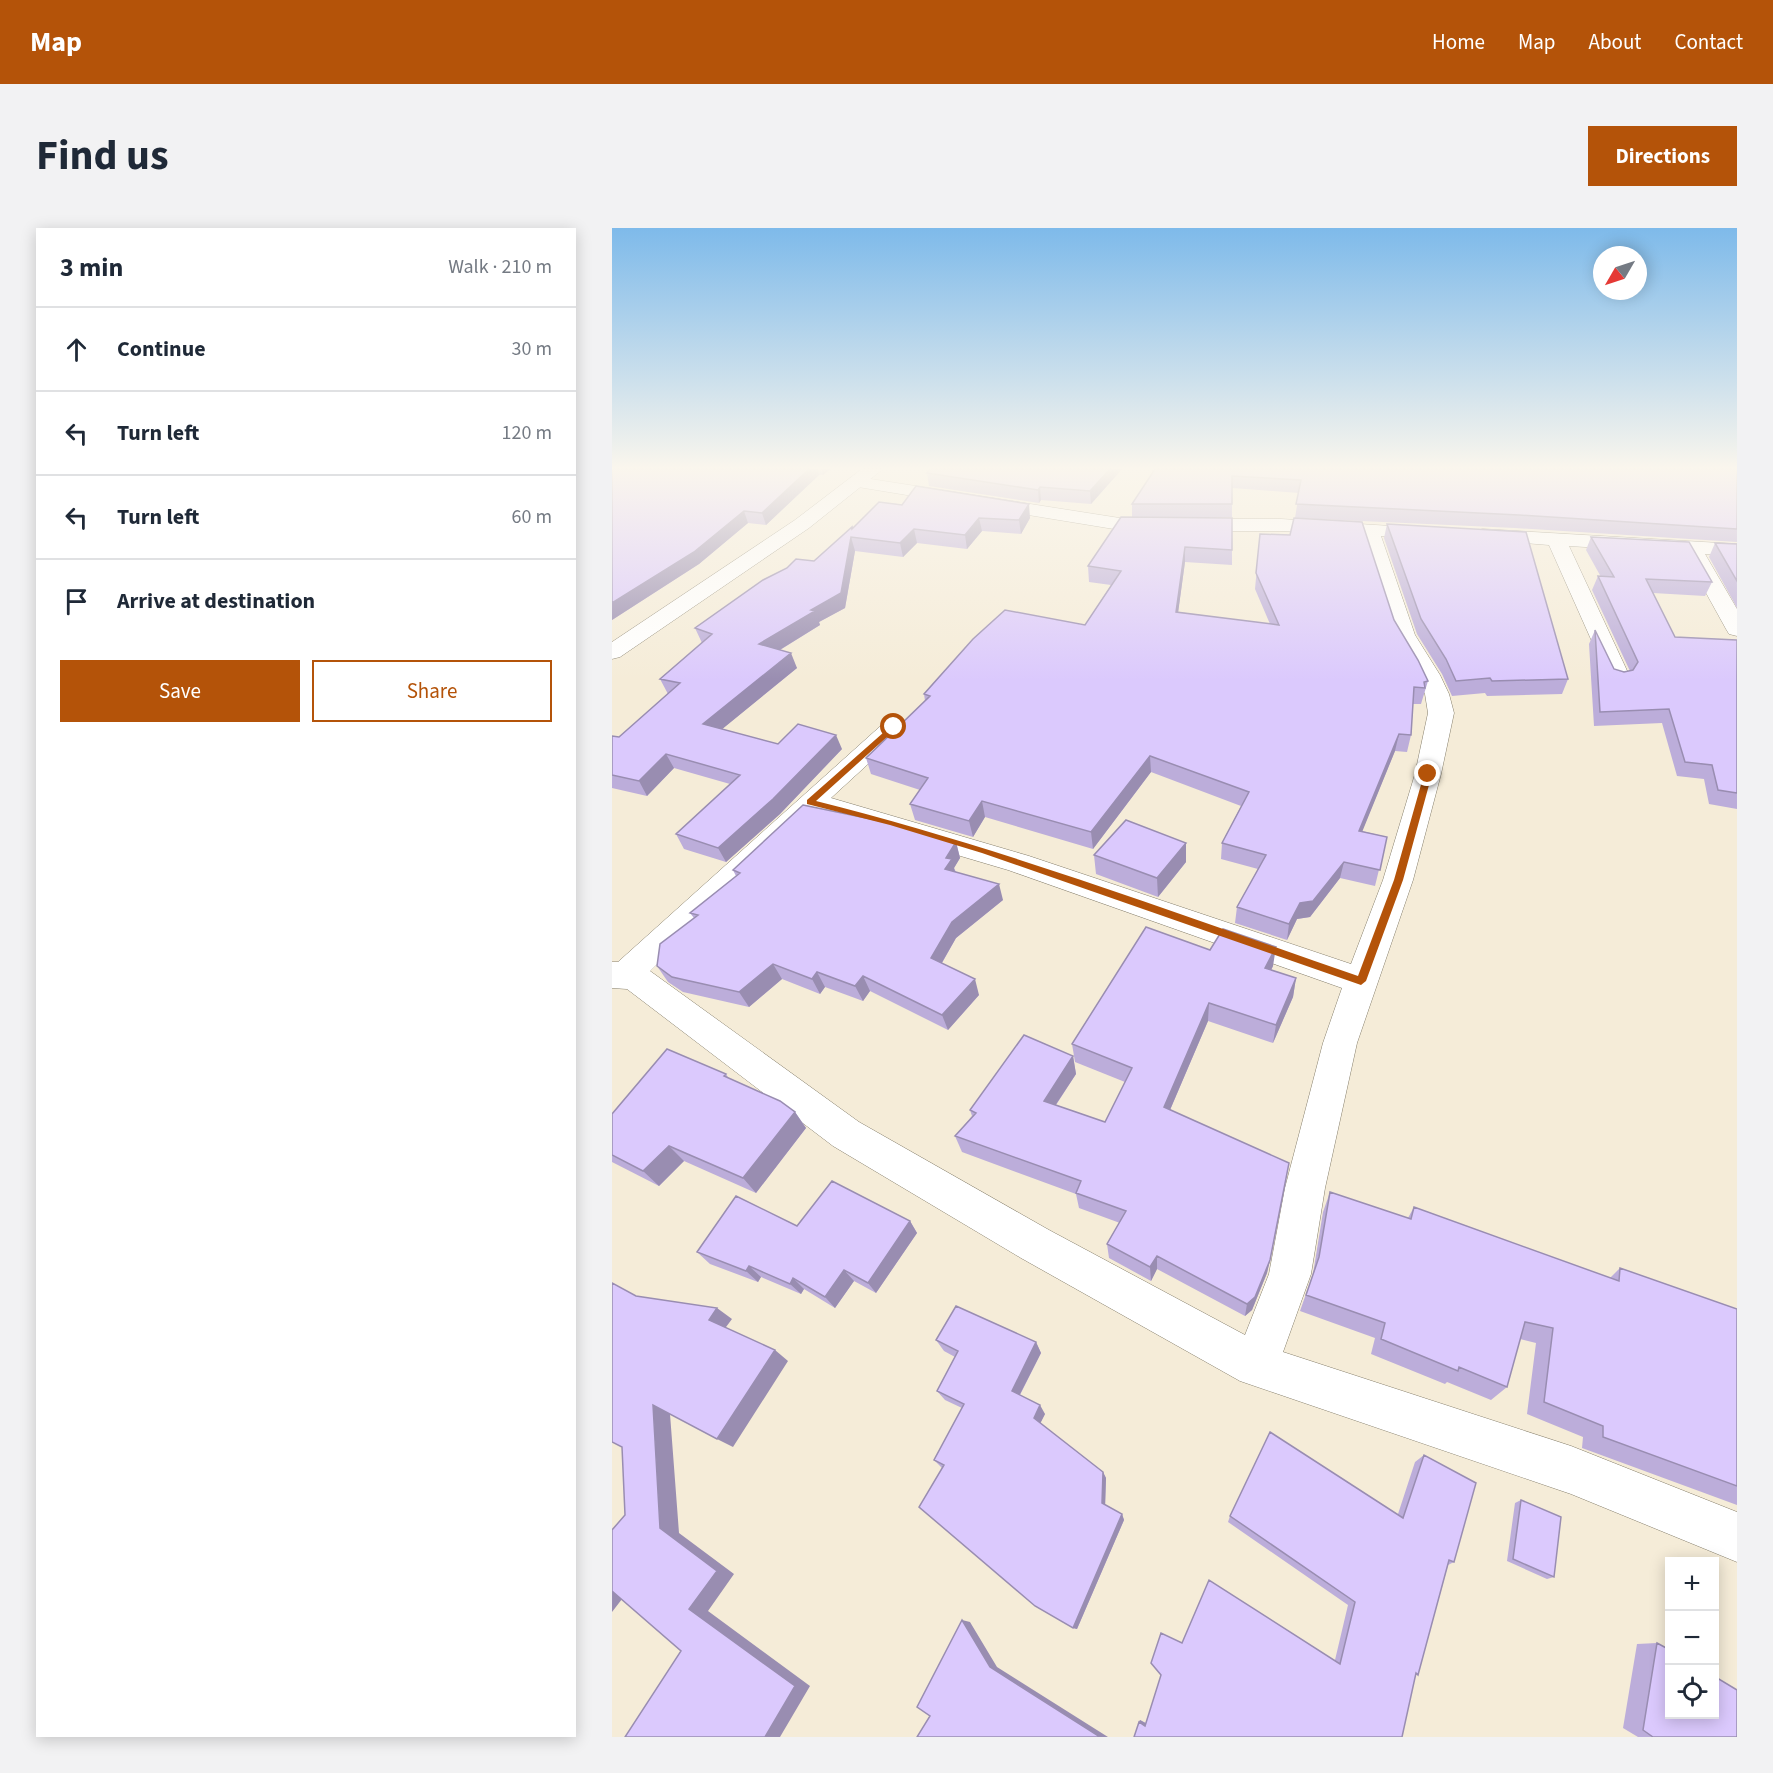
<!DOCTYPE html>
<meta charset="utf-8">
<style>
:root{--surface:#fff;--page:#f2f2f3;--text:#1f2937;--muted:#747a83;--line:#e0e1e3;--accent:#b45309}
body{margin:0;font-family:"Source Sans 3",sans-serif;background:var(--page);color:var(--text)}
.controls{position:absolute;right:18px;bottom:18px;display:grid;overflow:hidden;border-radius:0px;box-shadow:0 3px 15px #0003}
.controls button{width:54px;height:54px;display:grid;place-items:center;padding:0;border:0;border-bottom:2px solid var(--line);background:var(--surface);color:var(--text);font:30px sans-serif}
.compass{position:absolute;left:981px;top:18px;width:54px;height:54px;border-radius:50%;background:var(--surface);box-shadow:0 3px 15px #0003;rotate:231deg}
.stop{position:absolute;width:18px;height:18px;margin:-14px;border:4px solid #b45309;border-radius:50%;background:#fff}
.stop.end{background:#b45309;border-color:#fff;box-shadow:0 2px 6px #0008}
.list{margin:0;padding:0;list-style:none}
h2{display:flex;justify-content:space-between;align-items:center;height:78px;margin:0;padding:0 24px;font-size:26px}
h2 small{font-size:20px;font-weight:400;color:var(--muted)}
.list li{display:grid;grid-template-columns:39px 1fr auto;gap:18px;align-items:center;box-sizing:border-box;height:84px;padding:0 24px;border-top:2px solid var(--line)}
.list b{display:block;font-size:22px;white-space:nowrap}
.list em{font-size:20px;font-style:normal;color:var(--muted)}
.actions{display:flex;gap:12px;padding:18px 24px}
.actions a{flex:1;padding:14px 0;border:2px solid var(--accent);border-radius:0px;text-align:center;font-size:21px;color:var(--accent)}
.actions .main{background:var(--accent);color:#fff}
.icon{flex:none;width:33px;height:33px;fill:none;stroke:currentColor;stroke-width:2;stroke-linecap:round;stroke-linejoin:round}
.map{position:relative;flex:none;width:1125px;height:1509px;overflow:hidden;border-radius:0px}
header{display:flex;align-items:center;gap:36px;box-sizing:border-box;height:84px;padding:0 30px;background:var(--accent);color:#fff}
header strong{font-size:28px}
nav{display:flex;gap:33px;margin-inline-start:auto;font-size:21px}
.intro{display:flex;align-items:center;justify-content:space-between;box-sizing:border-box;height:144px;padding:0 36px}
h1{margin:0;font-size:42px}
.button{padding:15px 27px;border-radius:0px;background:var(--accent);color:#fff;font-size:21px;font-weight:700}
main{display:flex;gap:36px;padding:0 36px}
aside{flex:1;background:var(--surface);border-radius:0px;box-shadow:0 3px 15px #0003}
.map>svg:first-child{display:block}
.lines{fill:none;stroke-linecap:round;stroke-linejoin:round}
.street-casing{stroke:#867f6c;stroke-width:1}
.secondary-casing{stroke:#867f6c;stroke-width:1}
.street{fill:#fff;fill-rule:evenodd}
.secondary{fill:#fff;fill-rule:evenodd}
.wall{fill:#bcadda}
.shaded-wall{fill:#998db1}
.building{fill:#dbc9fd;stroke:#998db1;stroke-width:1.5}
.route{fill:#b45309}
</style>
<header>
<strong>Map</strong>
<nav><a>Home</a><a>Map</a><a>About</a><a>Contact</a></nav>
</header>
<div class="intro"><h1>Find us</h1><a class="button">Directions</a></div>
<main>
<aside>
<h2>3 min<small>Walk · 210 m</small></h2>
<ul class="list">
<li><svg class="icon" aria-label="ahead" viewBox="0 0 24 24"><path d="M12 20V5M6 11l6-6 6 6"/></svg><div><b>Continue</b></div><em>30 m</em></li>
<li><svg class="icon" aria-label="left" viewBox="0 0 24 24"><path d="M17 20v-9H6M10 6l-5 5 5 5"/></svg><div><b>Turn left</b></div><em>120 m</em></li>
<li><svg class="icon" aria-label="left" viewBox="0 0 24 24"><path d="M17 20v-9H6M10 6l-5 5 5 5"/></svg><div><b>Turn left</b></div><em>60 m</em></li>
<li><svg class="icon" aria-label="arrive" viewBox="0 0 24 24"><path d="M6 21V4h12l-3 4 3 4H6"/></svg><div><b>Arrive at destination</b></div></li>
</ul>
<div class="actions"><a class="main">Save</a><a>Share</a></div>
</aside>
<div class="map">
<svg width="1125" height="1509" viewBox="0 0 1125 1509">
<rect width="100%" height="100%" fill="#f5ecd8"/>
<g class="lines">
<g class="street-casing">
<path id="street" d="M 246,249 L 514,291 L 669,291 L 826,301 L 829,305 L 826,309 L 819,311 L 769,308 L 803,407 L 828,447 L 837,466 L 842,485 L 829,546 L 801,652 L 745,815 L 713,960 L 699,1046 L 671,1124 L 959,1218 L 1125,1284 L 1125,1334 L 959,1266 L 628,1153 L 409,1030 L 221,918 L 15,761 L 0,760 L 0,734 L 6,734 L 273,494 L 282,491 L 291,494 L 295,499 L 291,504 L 219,570 L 417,628 L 739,736 L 771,652 L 803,546 L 816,485 L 813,466 L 804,447 L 781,407 L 749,307 L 669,303 L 514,303 L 240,258 L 237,254 L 240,250 ZM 203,585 L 396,642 L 730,760 L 711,815 L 673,960 L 657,1046 L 633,1107 L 437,1002 L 247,894 L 38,743 Z
M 871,301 L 1125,316 L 1125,328 L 1093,326 L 1125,381 L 1125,408 L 1117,406 L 1114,401 L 1072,325 L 957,318 L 1018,449 L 1014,454 L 1006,456 L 998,454 L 937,317 L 864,311 L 861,307 L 864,303 Z"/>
</g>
<g class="secondary-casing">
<path id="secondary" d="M 250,241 L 271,241 L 197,300 L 8,429 L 0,431 L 0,414 L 183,292 Z"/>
</g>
<use href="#street" class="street"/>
<use href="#secondary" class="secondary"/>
</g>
<path class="wall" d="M 0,241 L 218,241 L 211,247 L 207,247 L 154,297 L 136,295 L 87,336 L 0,392 Z
M 318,241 L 510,241 L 479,276 L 429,272 L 427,275 L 317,258 L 315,245 Z
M 543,241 L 1125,241 L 1125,314 L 903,300 L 683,290 L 687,265 L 620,260 L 620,289 L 520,289 L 520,276 Z
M 267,274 L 418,290 L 409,306 L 370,303 L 355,321 L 305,315 L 291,329 L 243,323 L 233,380 L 207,394 L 208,397 L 168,422 L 185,440 L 110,501 L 166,516 L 230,521 L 168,586 L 114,634 L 72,621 L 64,606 L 118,556 L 62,540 L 35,568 L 0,560 L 0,508 L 7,509 L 56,466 L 48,451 L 90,415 L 83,400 L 202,333 L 241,300 Z
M 509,289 L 620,322 L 620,337 L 573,334 L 566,384 L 658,396 L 643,361 L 648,306 L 782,392 L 816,453 L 809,476 L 801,476 L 799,507 L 795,524 L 783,523 L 750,603 L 775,609 L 763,658 L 728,650 L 698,689 L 685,691 L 675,712 L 623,695 L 625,679 L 646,641 L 609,631 L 610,615 L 629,578 L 539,544 L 481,621 L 373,589 L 361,609 L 303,592 L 298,576 L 308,562 L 259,546 L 254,530 L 313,473 L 312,466 L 473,397 L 499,357 L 477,354 L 476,338 Z
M 775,296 L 956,451 L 950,466 L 875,468 L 873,465 L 840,468 L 830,446 L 805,406 L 772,310 Z
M 979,309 L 1100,354 L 1093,368 L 1041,365 L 1063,409 L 1125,412 L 1125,581 L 1097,576 L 1092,551 L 1065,548 L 1050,495 L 982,498 L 977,416 L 983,402 L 1002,441 L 1012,444 L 1018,443 L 980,362 L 986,348 L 989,349 L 974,322 Z
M 1103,315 L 1125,316 L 1125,380 L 1097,329 Z
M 344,614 L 348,630 L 342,640 L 344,644 L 391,672 L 344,710 L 330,735 L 367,767 L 336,802 L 258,763 L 251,773 L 213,759 L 208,766 L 170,751 L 137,779 L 71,764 L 56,754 L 45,738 L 82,690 L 78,685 L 124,648 L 121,642 Z
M 482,627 L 574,634 L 546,669 L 484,646 Z
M 598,722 L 661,738 L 659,742 L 684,750 L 681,769 L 661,815 L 596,793 L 558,882 L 658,1032 L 655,1045 L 640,1082 L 633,1088 L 545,1041 L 539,1053 L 497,1030 L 495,1016 L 508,995 L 467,980 L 464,966 L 350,924 L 343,908 L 360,888 L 358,882 L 461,828 L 464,846 L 444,877 L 493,894 L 513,854 L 463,834 L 460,816 Z
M 114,846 L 117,851 L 183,884 L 194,900 L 144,965 L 72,933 L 47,958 L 0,934 L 0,886 Z
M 718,964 L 796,990 L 802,979 L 998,1050 L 1008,1040 L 1125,1081 L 1125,1277 L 970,1220 L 971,1209 L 915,1186 L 924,1115 L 908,1111 L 895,1159 L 879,1172 L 835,1154 L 833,1156 L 759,1126 L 763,1110 L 688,1083 L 701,1046 L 711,984 Z
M 298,993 L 305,1005 L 264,1065 L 242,1053 L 223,1080 L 192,1061 L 189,1066 L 149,1049 L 146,1054 L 98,1036 L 85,1024 L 185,998 Z
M 324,1112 L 424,1114 L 429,1125 L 408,1167 L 433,1186 L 428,1195 L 491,1244 L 494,1250 L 493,1277 L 510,1286 L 512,1292 L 465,1401 L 461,1400 L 330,1240 L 322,1232 L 350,1180 L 333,1172 L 325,1163 L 343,1129 L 332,1123 Z
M 812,1227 L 842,1334 L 836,1337 L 806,1447 L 803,1447 L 522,1509 L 528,1492 L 534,1495 L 570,1415 L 723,1432 L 736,1377 L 616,1294 L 618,1288 L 786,1286 L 803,1234 Z
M 909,1272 L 942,1349 L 935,1351 L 895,1333 L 903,1275 Z
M 1045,1415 L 1125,1509 L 1026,1509 L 1011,1500 L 1025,1416 Z"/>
<path class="shaded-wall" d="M 197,241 L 206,241 L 207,247 L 154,297 L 150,285 Z
M 210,241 L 218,241 L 211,247 Z
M 498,241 L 510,241 L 479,276 L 478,263 Z
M 428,259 L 429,272 L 427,275 L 426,262 Z
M 417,276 L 418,290 L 409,306 L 407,292 Z
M 132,283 L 136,295 L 87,336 L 0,392 L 0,375 Z
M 367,290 L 370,303 L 355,321 L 353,307 Z
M 302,301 L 305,315 L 291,329 L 288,315 Z
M 239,309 L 243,323 L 233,380 L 207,394 L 208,397 L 153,431 L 147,416 L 199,382 Z
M 573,319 L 573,334 L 564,400 L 564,384 Z
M 179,425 L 185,440 L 98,511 L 91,496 Z
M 787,506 L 783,523 L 744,619 L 747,603 Z
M 224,507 L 230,521 L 168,586 L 114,634 L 106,620 Z
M 54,526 L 62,540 L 35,568 L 27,553 Z
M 538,528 L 539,544 L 481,621 L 479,604 Z
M 370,573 L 373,589 L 361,609 L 357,593 Z
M 344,614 L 348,630 L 342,640 L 344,647 L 333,641 L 334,630 Z
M 574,615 L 574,634 L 546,669 L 545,650 Z
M 732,634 L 728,650 L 698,689 L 685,691 L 675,712 L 677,696 L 688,675 Z
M 387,656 L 391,672 L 344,710 L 324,745 L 319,730 L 340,694 Z
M 664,719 L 661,738 L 651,759 L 653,740 Z
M 161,736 L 170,751 L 137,779 L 127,764 Z
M 205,744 L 213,759 L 208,766 L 200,751 Z
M 251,748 L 258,763 L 251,773 L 243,758 Z
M 684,750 L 681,769 L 661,815 L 664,797 Z
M 363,751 L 367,767 L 336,802 L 330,787 Z
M 597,775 L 596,793 L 552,896 L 552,879 Z
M 461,828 L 464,846 L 435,890 L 432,873 Z
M 183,884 L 194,900 L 144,965 L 131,950 Z
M 57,918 L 72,933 L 47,958 L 31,943 Z
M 298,993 L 305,1005 L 264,1065 L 256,1055 Z
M 545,1028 L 545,1041 L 539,1053 L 538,1039 Z
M 658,1032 L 655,1045 L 640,1082 L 633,1088 L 635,1076 Z
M 137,1038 L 149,1049 L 146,1054 L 134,1043 Z
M 232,1042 L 242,1053 L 223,1080 L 213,1069 Z
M 181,1050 L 192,1061 L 189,1066 L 178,1056 Z
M 105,1080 L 120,1091 L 111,1103 L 97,1092 Z
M 424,1114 L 429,1125 L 405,1172 L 400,1163 Z
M 163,1122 L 176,1133 L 121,1219 L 105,1211 Z
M 41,1177 L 58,1186 L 67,1305 L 122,1346 L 96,1383 L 198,1458 L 168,1509 L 153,1509 L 77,1381 L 48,1300 Z
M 428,1177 L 433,1186 L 427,1198 L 422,1190 Z
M 491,1244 L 494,1250 L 493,1281 L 490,1275 Z
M 510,1286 L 512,1292 L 465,1401 L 461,1400 Z
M 0,1360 L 17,1362 L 0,1384 Z
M 350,1392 L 358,1394 L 385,1439 L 496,1509 L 488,1509 L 378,1439 Z
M 528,1492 L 535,1496 L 533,1498 L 527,1494 Z"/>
<path class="building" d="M 0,241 L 197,241 L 150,285 L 132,283 L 82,324 L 0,375 Z
M 318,241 L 498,241 L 478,263 L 428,259 L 426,262 L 315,245 Z
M 543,241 L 1125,241 L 1125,301 L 907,287 L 684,276 L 689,252 L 620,248 L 620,276 L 520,276 Z
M 304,258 L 417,276 L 407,292 L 367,290 L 353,307 L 302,301 L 288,315 L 239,309 L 229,365 L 199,382 L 203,383 L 147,416 L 179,425 L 91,496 L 166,516 L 186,496 L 224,507 L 161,571 L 106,620 L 64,606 L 128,547 L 54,526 L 27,553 L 0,547 L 0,508 L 7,509 L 68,455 L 48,451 L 100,406 L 83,400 L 151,352 L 175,340 L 184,331 L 202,333 L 240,299 L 240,301 L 267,274 L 290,277 Z
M 509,289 L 620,290 L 620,322 L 573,319 L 564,384 L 667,397 L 644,345 L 648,306 L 678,307 L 682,290 L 750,294 L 782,392 L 806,432 L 816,453 L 812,454 L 813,460 L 802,459 L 799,507 L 787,506 L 747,603 L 775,609 L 768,642 L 732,634 L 701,673 L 688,675 L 677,696 L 625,679 L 654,627 L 610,615 L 637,564 L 538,528 L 479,604 L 370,573 L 357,593 L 298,576 L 316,550 L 254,530 L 318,468 L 312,466 L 361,411 L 393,382 L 473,397 L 509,343 L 476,338 Z
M 775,296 L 914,304 L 956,451 L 880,453 L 878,450 L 844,453 L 834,431 L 809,391 Z
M 979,309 L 1077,314 L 1100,354 L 1034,351 L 1063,409 L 1125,412 L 1125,565 L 1106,562 L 1100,537 L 1073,534 L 1057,481 L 988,484 L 983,402 L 1002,441 L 1012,444 L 1021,442 L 1026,434 L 986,348 L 1002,349 Z
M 1103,315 L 1125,316 L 1125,353 Z
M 191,577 L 283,596 L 344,614 L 334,630 L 340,631 L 333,641 L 387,656 L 340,694 L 319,730 L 363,751 L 330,787 L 251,748 L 243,758 L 205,744 L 200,751 L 161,736 L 127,764 L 60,749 L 45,738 L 48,716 L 86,687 L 78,685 L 128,645 L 121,642 Z
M 514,592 L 574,615 L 545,650 L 482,627 Z
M 534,699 L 598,722 L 611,701 L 664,719 L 653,740 L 684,750 L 664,797 L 597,775 L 552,879 L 677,935 L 658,1032 L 643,1069 L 635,1076 L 545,1028 L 538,1039 L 495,1016 L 514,983 L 464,965 L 469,953 L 343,908 L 364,885 L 358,882 L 412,807 L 461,828 L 432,873 L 493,894 L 520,840 L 460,816 Z
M 55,821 L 114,846 L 112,848 L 168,873 L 183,884 L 131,950 L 57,918 L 31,943 L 0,927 L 0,886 Z
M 220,953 L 298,993 L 256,1055 L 232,1042 L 213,1069 L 181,1050 L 178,1056 L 137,1038 L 134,1043 L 85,1024 L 124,968 L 185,998 Z
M 718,964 L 799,991 L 802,979 L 1007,1053 L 1008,1040 L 1125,1081 L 1125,1258 L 991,1209 L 991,1198 L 932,1174 L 941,1100 L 913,1094 L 895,1159 L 847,1139 L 846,1143 L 769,1111 L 773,1095 L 694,1067 L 707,1029 Z
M 0,1055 L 24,1068 L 105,1080 L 97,1092 L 163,1122 L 105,1211 L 41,1177 L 48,1300 L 105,1343 L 77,1381 L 183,1458 L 153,1509 L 13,1509 L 69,1423 L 0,1363 L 0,1302 L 13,1287 L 10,1219 L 0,1214 Z
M 344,1078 L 424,1114 L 400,1163 L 428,1177 L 422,1190 L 491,1244 L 490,1275 L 510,1286 L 461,1400 L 423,1378 L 307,1279 L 332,1237 L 322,1232 L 352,1176 L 325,1163 L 346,1123 L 324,1112 Z
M 658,1204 L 791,1290 L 812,1227 L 864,1255 L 842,1334 L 837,1332 L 806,1447 L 804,1445 L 790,1509 L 522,1509 L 527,1494 L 533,1498 L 549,1447 L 539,1435 L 549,1405 L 570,1415 L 597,1352 L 728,1436 L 743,1374 L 618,1288 Z
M 909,1272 L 949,1289 L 942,1349 L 901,1331 Z
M 350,1392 L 378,1439 L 488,1509 L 305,1509 L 318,1488 L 305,1479 Z
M 1045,1415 L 1058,1422 L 1058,1486 L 1102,1486 L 1102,1448 L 1125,1462 L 1125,1509 L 1041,1509 L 1031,1502 Z"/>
<linearGradient id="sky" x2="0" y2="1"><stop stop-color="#7ebaea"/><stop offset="0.53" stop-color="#faf6ed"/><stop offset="1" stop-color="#faf6ed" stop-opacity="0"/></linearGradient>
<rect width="1125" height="453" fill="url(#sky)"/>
<path class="route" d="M 280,497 L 286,499 L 204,573 C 388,619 566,686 746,748 L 782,652 L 812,546 L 816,543 L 820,546 L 791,652 L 754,753 L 749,757 L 370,625 L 278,597 L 195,576 L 195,572 Z"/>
</svg>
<div class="controls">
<button>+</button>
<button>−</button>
<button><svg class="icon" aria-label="locate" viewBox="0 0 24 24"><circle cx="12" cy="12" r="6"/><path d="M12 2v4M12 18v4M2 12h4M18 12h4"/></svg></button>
</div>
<svg class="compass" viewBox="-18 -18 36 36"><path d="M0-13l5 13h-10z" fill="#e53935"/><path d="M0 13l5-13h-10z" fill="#747a83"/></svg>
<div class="stop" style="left:282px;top:499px"></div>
<div class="stop end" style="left:816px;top:546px"></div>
</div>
</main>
